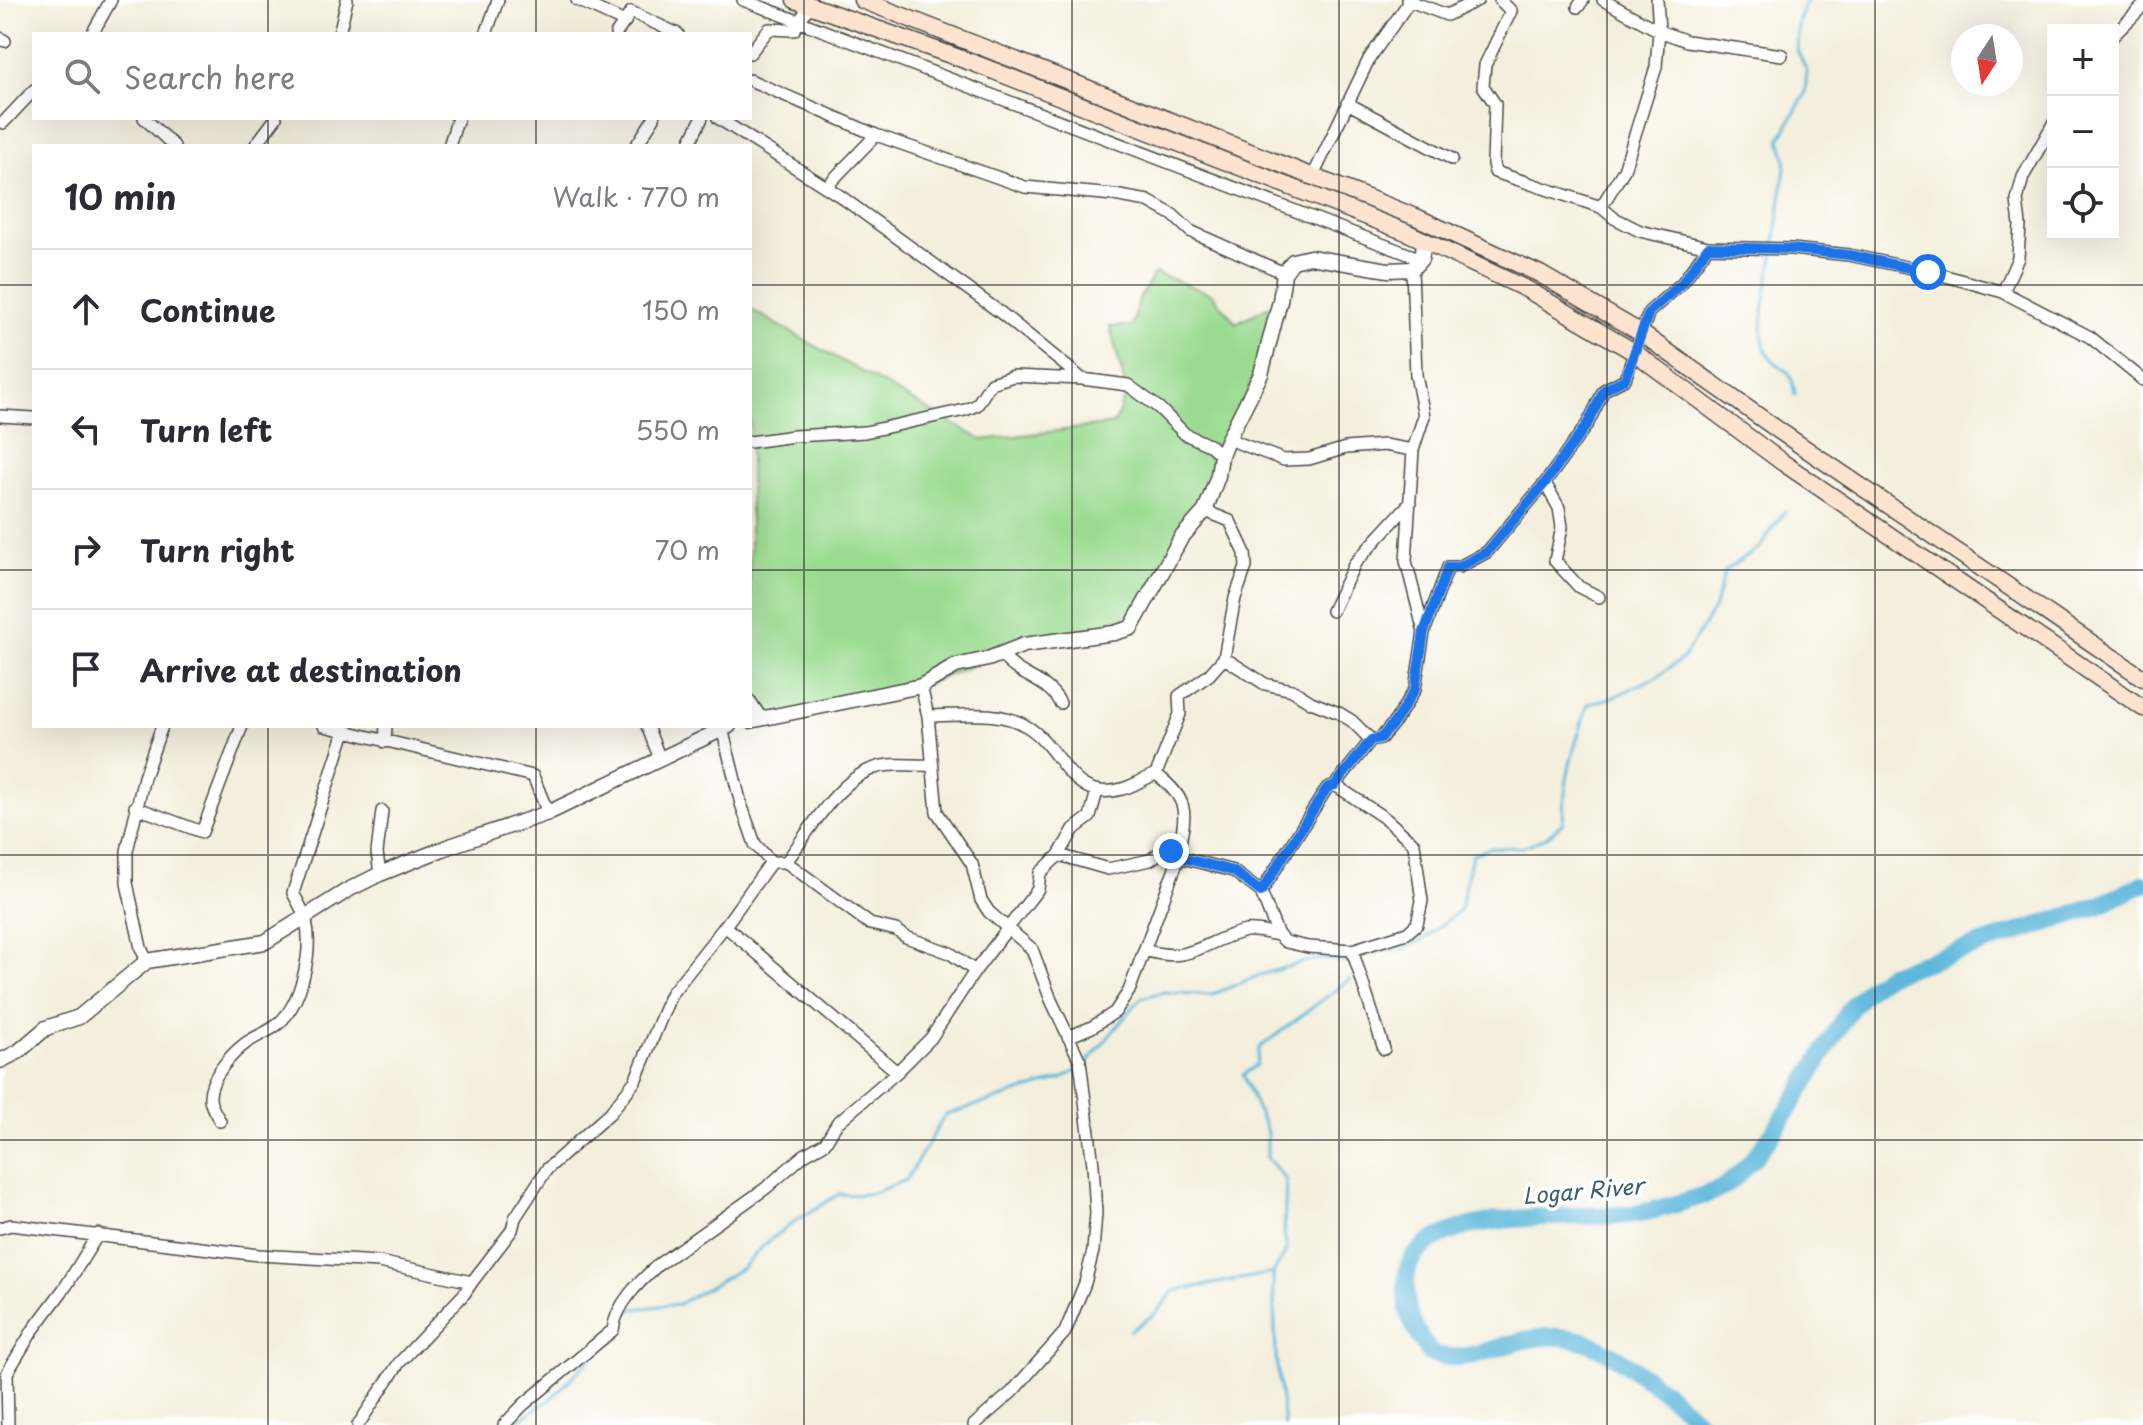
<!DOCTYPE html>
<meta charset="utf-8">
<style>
:root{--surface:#fff;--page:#f2f2f3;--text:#2b2b33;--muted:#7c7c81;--line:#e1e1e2}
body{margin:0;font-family:"Playpen Sans",sans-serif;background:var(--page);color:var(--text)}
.controls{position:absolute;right:24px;top:24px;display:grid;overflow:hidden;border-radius:0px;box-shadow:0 8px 32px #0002}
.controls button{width:72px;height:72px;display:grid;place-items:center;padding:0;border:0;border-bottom:2px solid var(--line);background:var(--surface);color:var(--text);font:40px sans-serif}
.compass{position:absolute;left:1951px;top:24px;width:72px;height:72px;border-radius:50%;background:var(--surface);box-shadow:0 8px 32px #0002;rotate:192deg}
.stop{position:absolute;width:24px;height:24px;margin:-18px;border:6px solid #1a73e8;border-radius:50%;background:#fff}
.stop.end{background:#1a73e8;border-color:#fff;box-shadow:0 2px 8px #0008}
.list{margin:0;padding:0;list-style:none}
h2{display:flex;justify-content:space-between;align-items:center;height:104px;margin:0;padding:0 32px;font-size:34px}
h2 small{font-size:26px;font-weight:400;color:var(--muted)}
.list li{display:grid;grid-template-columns:52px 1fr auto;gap:24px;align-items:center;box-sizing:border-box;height:120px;padding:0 32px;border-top:2px solid var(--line)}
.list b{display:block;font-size:30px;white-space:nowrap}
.list em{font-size:26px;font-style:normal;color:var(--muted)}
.icon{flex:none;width:44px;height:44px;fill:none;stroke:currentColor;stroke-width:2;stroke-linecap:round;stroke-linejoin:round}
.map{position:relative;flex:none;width:2143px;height:1425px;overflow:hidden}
.search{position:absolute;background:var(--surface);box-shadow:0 8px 32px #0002;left:32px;top:32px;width:720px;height:88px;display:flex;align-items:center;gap:20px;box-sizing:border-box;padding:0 28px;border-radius:0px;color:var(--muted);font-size:30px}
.panel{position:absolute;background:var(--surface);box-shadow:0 8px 32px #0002;left:32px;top:144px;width:720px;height:584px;border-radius:0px}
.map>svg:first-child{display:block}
.green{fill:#9bdb91;stroke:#63835e;stroke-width:2}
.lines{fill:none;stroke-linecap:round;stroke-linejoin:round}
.stream{stroke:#5db7db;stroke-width:3}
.river{stroke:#5db7db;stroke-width:18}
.minor-casing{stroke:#494846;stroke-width:14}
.tertiary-casing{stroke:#494846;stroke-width:17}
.secondary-casing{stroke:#494846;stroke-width:19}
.minor{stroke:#fff;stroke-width:11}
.tertiary{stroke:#fff;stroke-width:14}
.secondary{stroke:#fde4d0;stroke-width:16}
.route{stroke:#1a73e8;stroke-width:10}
.grid{fill:none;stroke:#2b2b2b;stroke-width:2;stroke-opacity:0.55}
.labels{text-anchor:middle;stroke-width:7;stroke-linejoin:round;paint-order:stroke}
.water-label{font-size:22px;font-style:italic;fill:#3c5c69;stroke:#fff}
</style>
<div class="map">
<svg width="2143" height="1425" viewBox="0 0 2143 1425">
<rect width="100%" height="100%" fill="#fff"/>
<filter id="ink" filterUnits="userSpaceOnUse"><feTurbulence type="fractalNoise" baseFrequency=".0125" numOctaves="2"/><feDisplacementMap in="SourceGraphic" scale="16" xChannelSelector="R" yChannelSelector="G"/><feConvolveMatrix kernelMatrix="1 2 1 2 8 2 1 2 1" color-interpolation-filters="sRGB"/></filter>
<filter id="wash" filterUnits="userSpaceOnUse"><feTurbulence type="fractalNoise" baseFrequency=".006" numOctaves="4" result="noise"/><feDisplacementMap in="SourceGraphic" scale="32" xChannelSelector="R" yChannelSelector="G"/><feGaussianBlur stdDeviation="1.8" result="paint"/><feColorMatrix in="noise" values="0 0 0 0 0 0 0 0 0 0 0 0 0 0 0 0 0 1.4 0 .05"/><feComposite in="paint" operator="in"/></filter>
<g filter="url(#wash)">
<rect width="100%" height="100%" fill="#f4efdc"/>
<path class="green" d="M 1155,273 L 1212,294 L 1236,323 L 1280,301 L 1218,476 L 1131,628 L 1024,645 L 921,686 L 762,719 L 750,701 L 750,309 L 982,440 L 1114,424 L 1127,392 L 1110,327 L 1132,326 L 1140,297 Z"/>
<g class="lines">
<path class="stream" d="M 1775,244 L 1786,160 L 1780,139 L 1805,94 L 1807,71 L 1797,50 L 1798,24 L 1806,0
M 1774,252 C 1770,276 1753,334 1769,356 C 1784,375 1790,361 1795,395
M 1358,957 L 1380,951 L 1402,950 L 1423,940 L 1460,910 L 1472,855 L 1489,848 L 1524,847 L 1546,837 L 1563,823 C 1563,780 1575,744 1588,704 L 1614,697 L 1658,676 L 1683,658 L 1714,609 L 1725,571 L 1760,547 L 1785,511
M 1085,1065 L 1141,998 L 1164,992 L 1211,995 L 1260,975 L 1304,962 L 1324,959 L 1343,962 L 1351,959
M 1273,1273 L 1276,1356 L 1284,1425
M 621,1318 L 633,1309 L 679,1304 L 742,1268 L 764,1245 L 789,1225 L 839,1194 L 857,1195 L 873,1193 L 906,1180 L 945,1115 L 1062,1079 L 1079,1069
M 1130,1331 L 1156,1313 L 1174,1291 L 1273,1273 L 1287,1250 L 1284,1232 L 1286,1180 L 1267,1158 L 1267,1132 L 1243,1075 L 1256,1065 L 1259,1048 L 1350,979
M 513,1423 L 550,1400 L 598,1351 L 613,1341 L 614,1335"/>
<path class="river" d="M 1702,1425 C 1681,1404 1659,1387 1635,1370 C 1594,1340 1565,1328 1514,1343 C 1484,1351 1463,1363 1431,1354 C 1416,1333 1405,1314 1406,1288 C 1406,1278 1407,1266 1412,1259 C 1450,1206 1575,1220 1633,1214 C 1648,1213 1706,1196 1720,1189 C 1763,1165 1822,1053 1851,1008 L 1869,988 L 1889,974 L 2098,906 L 2143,884"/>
</g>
</g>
<g filter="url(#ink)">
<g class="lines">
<g class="minor-casing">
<path id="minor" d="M 577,0 L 625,22
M 743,0 L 1421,259
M 1407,0 L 1447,15 L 1478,0
M 1500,0 L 1511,11 L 1485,65 L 1483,86 L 1495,104 L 1493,164 L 1495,172 L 1601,207 L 1614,218 L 1640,231 L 1708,247 L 1792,249 L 1849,255 L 1935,273 L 2003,292 L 2090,337 L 2143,380
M 1603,0 L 1659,31 L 1687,41 L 1782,55
M 1578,7 L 1583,0
M 92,34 L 111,0
M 339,34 L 347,0
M 486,34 L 498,0
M 616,34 L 631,12 L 678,34
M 2113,36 L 2143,6
M 0,38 L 5,41
M 750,53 L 769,29 L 794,30 L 809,6
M 750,80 L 876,135 L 1025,187 L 1114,195 L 1148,201 L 1173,215 L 1190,231 L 1284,273
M 1347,103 L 1452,159
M 144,118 L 174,146
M 718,118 L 840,196 L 1001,313 L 1082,379 L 1128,385 L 1159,408 L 1185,434 L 1211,446 L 1221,455
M 3,123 L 34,90
M 255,146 L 276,118
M 449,146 L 458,118
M 636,146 L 654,118
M 688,146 L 702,118
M 1313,176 L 1369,59 L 1409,2
M 826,187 L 876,135
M 1601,207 L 1624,170 L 1656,67 L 1659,31 L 1657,0
M 1412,269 L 1416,375 L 1424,416 L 1413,450 L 1406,561 L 1424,632
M 2003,292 L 2018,258 L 2020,225 L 2017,200 L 2023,177 L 2053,124
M 0,416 L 34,418
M 1228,439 L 1284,460 L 1309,459 L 1346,448 L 1384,445 L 1413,450
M 750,442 L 794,436 L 865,432 L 965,410 L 977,405 L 991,383 L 1013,376 L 1082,379
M 1545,483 L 1559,508 L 1562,527 L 1555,561 L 1579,587 L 1599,597
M 1332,611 L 1355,563 L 1410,503
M 1001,654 C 1018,678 1046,677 1060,703
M 1224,658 L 1265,684 L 1292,690 L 1311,702 L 1339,713 L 1352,721 L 1371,740 L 1381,738 L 1396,720 L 1415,689 L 1424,632 L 1448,567 L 1459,567 L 1487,552 L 1545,483 L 1588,423 L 1604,390 L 1625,379 L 1649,312 L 1682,283 L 1708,247
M 921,686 L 928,716 L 937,812 L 972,864 L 981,900 L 989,912 L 1032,949 L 1051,1000 L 1080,1061 L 1093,1165 L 1096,1213 L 1093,1251 L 1085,1283 L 1065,1332 L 1012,1392 L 974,1425
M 750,701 L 762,719
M 928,716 C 960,716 998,709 1026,726 C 1063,747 1069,804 1122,789 C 1134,786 1145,778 1156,774
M 324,726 L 533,776 L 548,813
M 647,726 L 660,759
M 385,742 L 386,726
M 135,807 L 202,832 L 242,726
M 1178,853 C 1186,813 1191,801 1156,774 L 1180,714 L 1179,696 L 1209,675 L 1224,658 L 1235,598 L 1246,567 L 1245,553 L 1230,521 L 1205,511
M 1059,855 L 1108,869 L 1150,860 L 1165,849 L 1178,853 L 1179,857 L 1233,871 L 1261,892 L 1278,935 L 1286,942 L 1308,947 L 1352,950 L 1407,933 L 1417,924 L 1422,901 L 1414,844 L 1386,819 L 1335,785
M 771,862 L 786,862 L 870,924 L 896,930 L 906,937 L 950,953 L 975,971
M 786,862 C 808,833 838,779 875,768 C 891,762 914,766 931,765
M 380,874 L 377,853 L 382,811
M 1261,892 L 1327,788 L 1335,785 L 1371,740
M 725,926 L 897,1072
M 1144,950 C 1194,965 1203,940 1246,931 C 1256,930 1268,933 1278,935
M 1352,950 L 1384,1049
M 147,961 L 141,948 L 127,883 L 127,851 L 144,777 L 162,726
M 1068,1037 L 1092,1027 L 1115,1012 L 1129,991 L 1179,857
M 220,1121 C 216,1114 210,1106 210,1098 C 209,1079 231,1054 246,1043 C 256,1036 269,1032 278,1024 C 302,1003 313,951 306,921 C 304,911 297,901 293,893 L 345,731
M 0,1228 L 11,1225 L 259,1255 L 379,1262 L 472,1282 L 512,1230 L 515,1218 L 547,1169 L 610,1113 L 635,1081 L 671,994 L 725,926 L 771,862 L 755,844 L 741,804 L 722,728
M 8,1425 L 7,1373 L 33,1330 L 66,1286 L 98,1234
M 358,1425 L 399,1363 L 464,1294 L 472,1282
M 504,1425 L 523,1405 L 613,1330 C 616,1304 639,1282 659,1264 L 766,1188 L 804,1155 L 825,1143 L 837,1123 L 897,1072 L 931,1038 L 975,971 L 1038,889 L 1040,873 L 1059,855 L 1074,829 L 1090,817 L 1097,791"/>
</g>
<g class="tertiary-casing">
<path id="tertiary" d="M 750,721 L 921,686 L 956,666 L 988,659 L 1024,645 L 1114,633 L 1131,628 L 1181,538 L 1205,511 L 1218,476 L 1221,455 L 1228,439 L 1261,374 L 1280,301 L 1284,273 L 1293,261 L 1310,257 L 1388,270 L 1412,269 L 1421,259 L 1425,240
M 0,1061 L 18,1052 L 46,1028 L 79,1017 L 147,961 L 265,942 L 348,890 L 380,874 L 450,846 L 548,813 L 729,726"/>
</g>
<g class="secondary-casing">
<path id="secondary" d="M 795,0 L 976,64 L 1406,232 L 1528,290 L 1634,352 L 1782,462 L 2143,708
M 862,0 L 1416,217 L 1540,274 L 1641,333 L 1781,432 L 2143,678"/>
</g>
<use href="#minor" class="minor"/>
<use href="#tertiary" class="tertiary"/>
<use href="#secondary" class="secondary"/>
</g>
</g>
<g class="lines" filter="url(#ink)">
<path class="route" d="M 1171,851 L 1178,853 L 1179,857 L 1233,871 L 1261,892 L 1327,788 L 1335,785 L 1371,740 L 1381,738 L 1396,720 L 1415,689 L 1424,632 L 1448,567 L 1459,567 L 1487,552 L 1545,483 L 1588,423 L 1604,390 L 1625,379 L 1649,312 L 1682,283 L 1708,247 L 1792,249 L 1849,255 L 1928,272"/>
</g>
<path class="grid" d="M 268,0 L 268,34M 536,0 L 536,34M 804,0 L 804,1425M 1072,0 L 1072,1425M 1339,0 L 1339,1425M 1607,0 L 1607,1425M 1875,0 L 1875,1425M 268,118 L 268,146M 536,118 L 536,146M 0,285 L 34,285M 750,285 L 2143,285M 0,570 L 34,570M 750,570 L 2143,570M 268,726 L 268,1425M 536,726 L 536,1425M 0,855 L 2143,855M 0,1140 L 2143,1140"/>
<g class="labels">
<g class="water-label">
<text transform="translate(1583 1191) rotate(-5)" y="8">Logar River</text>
</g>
</g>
</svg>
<div class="controls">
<button>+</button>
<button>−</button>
<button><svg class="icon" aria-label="locate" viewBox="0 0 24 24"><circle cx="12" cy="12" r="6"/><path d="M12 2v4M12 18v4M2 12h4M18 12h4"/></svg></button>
</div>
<svg class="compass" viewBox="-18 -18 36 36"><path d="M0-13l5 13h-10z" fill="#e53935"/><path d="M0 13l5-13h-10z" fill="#7c7c81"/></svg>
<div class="stop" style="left:1928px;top:272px"></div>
<div class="stop end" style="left:1171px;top:851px"></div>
<div class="search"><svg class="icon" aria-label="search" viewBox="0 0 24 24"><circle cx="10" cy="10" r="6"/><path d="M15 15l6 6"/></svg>Search here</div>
<section class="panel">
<h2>10 min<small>Walk · 770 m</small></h2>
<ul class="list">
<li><svg class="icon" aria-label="ahead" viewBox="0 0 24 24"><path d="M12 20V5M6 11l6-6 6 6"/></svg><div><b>Continue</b></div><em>150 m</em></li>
<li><svg class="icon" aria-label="left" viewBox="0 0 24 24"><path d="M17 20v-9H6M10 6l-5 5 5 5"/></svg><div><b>Turn left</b></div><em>550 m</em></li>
<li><svg class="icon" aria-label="right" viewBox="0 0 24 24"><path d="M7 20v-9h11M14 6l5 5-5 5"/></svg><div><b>Turn right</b></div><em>70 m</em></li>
<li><svg class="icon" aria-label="arrive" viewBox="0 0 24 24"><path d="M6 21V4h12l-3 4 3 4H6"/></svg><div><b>Arrive at destination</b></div></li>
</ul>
</section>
</div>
